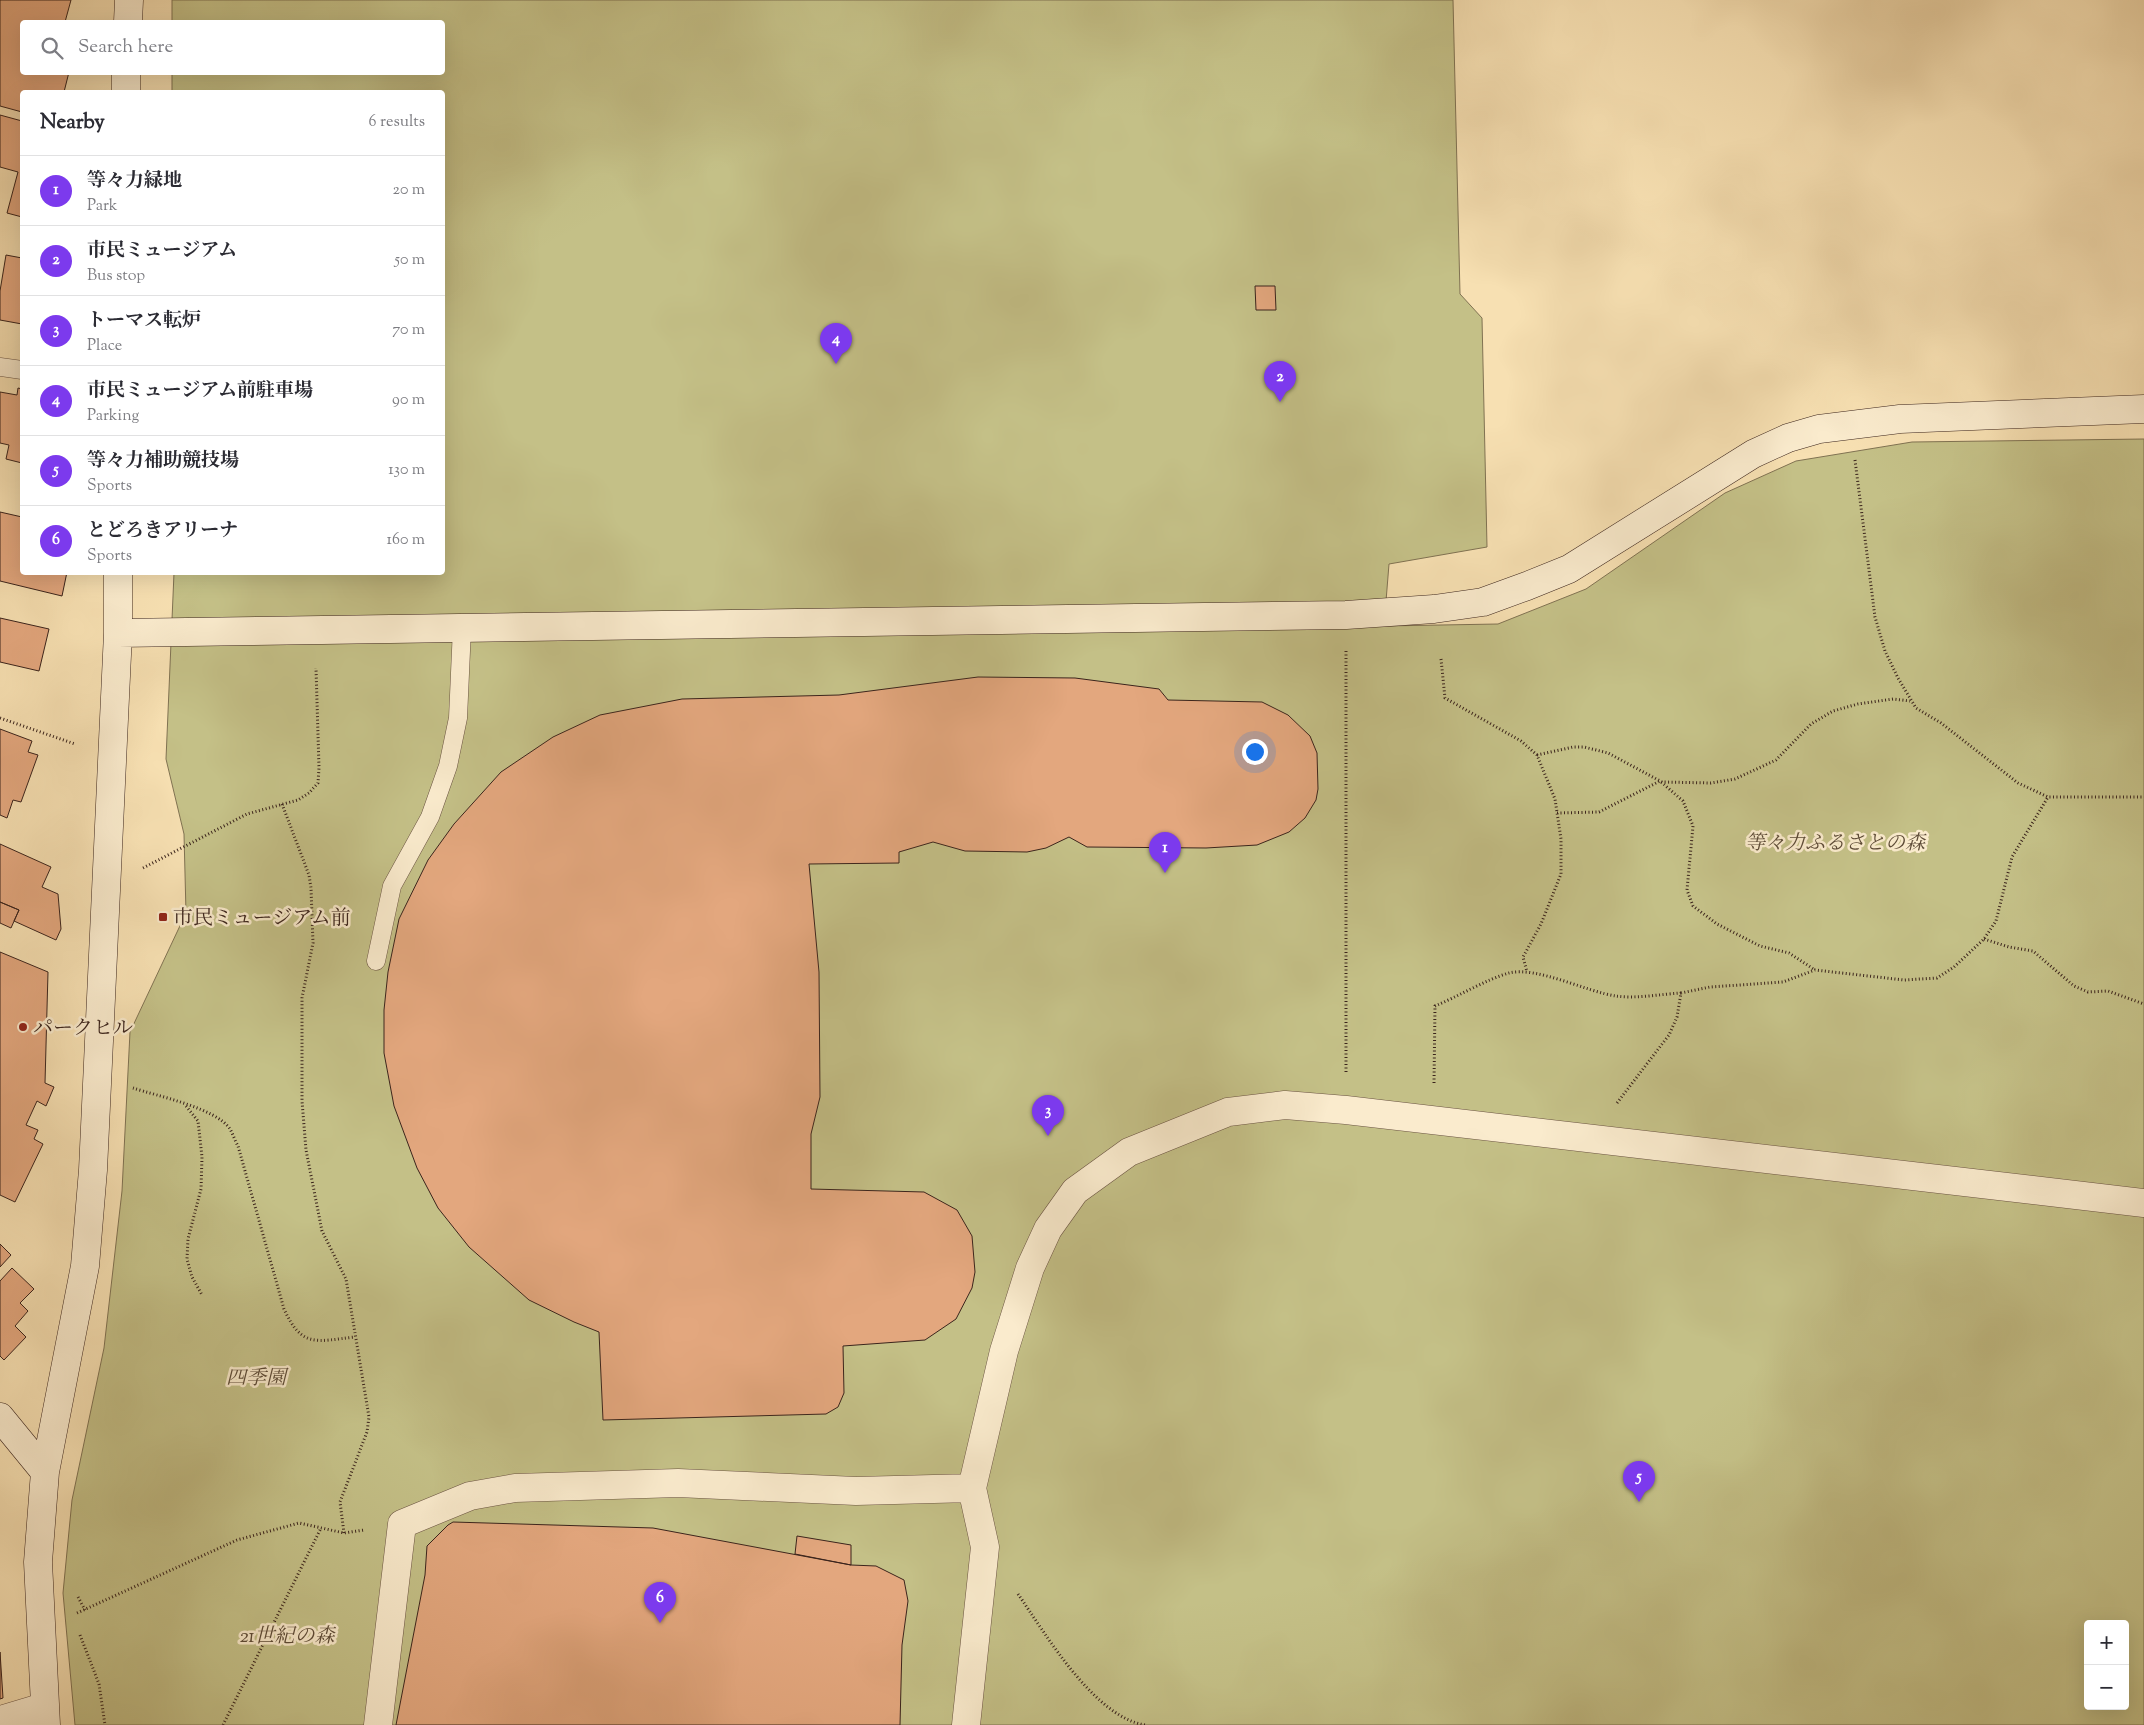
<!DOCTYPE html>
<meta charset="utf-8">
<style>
:root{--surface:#fff;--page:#f2f2f3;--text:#2b2b33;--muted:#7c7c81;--line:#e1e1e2;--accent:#7c3aed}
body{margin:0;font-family:"Sorts Mill Goudy","Noto Serif JP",serif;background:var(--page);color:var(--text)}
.controls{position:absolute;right:15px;bottom:15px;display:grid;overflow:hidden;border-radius:5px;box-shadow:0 5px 20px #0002}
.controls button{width:45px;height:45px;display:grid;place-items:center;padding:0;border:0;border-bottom:1px solid var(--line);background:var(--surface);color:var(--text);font:25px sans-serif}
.you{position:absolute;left:1254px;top:751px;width:18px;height:18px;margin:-12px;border:4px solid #fff;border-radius:50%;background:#1a73e8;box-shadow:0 0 0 8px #1a73e833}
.badge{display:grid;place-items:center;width:32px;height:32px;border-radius:50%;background:var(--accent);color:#fff;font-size:16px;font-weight:700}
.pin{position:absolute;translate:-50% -41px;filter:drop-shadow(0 1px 2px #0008)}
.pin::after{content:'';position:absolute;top:26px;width:18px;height:15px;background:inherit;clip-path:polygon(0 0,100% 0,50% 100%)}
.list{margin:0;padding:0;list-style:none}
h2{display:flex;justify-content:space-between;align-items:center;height:65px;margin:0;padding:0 20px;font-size:21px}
h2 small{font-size:16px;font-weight:400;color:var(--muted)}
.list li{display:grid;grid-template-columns:32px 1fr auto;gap:15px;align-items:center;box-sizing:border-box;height:70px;padding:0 20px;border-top:1px solid var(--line)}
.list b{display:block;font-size:19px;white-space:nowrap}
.list p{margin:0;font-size:16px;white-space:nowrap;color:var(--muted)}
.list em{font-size:16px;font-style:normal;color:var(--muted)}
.icon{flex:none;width:28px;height:28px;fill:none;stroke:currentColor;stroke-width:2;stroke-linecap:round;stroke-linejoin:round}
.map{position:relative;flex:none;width:2144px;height:1725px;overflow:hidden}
.search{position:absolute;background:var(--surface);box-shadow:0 5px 20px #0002;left:20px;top:20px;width:425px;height:55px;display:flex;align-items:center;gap:12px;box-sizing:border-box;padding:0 18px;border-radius:5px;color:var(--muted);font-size:19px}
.panel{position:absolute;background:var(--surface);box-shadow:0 5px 20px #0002;left:20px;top:90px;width:425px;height:485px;border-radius:5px}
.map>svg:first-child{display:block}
.green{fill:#c4c087;stroke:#807252;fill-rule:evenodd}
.building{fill:#e3a77e;stroke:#3b241c}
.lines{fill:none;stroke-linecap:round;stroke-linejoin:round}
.lane-casing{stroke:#6a5342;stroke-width:19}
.street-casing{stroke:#6a5342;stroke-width:29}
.secondary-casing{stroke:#3b241c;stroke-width:29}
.path{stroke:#3b241c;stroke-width:3;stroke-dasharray:1 2.5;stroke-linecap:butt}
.lane{stroke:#faebcd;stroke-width:18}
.street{stroke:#faebcd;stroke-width:28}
.secondary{stroke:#faebcd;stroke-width:28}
.poi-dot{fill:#8f2418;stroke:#faebcd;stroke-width:2}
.labels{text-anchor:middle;stroke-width:5;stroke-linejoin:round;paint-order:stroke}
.park-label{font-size:20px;font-style:italic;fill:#5d4b37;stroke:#faebcd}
.poi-label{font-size:20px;fill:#3b241c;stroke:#faebcd;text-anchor:start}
</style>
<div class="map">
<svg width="2144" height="1725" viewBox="0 0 2144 1725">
<rect width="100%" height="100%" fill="#f7e0b2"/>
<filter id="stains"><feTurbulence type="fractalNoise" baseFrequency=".004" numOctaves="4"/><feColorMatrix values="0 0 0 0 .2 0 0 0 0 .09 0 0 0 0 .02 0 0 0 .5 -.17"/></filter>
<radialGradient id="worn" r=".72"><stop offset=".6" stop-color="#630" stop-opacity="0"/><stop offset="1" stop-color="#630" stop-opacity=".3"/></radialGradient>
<path class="green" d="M 172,0 L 1453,0 L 1460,294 L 1482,318 L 1487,547 L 1389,564 L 1384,626 L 1498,624 L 1586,589 L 1725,493 L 1796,461 L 1912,442 L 2144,439 L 2144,1725 L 75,1725 L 63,1593 L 72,1500 L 104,1348 L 122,1191 L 130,1032 L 186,913 L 184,834 L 166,759 L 174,573 L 442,572 L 442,92 L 172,92 L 172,73 L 442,72 L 442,22 L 172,22 ZM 2088,1624 L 2125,1624 L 2125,1706 L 2088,1706 Z"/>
<path class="building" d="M 0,0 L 71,0 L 65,22 L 22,22 L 22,72 L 69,72 L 64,92 L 22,92 L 22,112 L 0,106 Z
M 0,115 L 22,121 L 22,217 L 7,213 L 18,172 L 0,167 Z
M 6,255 L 22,258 L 22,324 L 0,320 L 0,291 Z
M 1255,286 L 1275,286 L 1276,310 L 1256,310 Z
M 18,388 L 22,389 L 22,463 L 6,459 L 9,445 L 0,443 L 0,392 L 17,395 Z
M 0,512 L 22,517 L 22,572 L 67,572 L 62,596 L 0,581 Z
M 0,618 L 49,629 L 39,671 L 0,662 Z
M 978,677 L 1075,678 L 1159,689 L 1168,700 L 1262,702 L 1288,715 L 1310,736 L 1317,753 L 1318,789 L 1316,800 L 1305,818 L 1289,832 L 1257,845 L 1206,848 L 1087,847 L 1069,837 L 1046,848 L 1027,852 L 965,851 L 933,842 L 899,852 L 899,863 L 809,864 L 819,972 L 820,1097 L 811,1134 L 811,1189 L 924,1192 L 957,1210 L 972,1236 L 975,1272 L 972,1288 L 956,1319 L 925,1340 L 843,1346 L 844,1393 L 838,1407 L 826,1414 L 603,1420 L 599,1332 L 574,1322 L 529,1300 L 469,1247 L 438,1208 L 417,1168 L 394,1106 L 384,1053 L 384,1010 L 388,972 L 399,919 L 428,860 L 454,824 L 501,772 L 553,737 L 600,715 L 682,699 L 839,695 Z
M 0,729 L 32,741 L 28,752 L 38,755 L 21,802 L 13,800 L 7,818 L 0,815 Z
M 0,844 L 51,867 L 42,887 L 58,894 L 61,929 L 56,940 L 14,921 L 19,910 L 0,902 Z
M 0,902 L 19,910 L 11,928 L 0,923 Z
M 0,952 L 48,972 L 45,1083 L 54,1087 L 46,1106 L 37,1101 L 26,1125 L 38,1130 L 34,1139 L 43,1144 L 15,1202 L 0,1195 Z
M 0,1244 L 11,1255 L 0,1267 Z
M 12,1268 L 34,1289 L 20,1303 L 28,1311 L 15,1326 L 26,1337 L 4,1360 L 0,1356 L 0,1281 Z
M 453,1522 L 653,1528 L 851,1565 L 876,1566 L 904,1580 L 908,1601 L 902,1645 L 900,1725 L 396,1725 L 425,1575 L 427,1546 L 448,1525 Z
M 797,1536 L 851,1545 L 851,1565 L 795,1554 Z
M 0,1652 L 3,1698 L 0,1699 Z"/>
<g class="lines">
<g class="lane-casing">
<path id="lane" d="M 0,367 L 22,370
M 376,961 L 392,886 L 430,817 L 448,766 L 458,718 L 462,628"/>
</g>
<g class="street-casing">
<path id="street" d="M 0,1720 L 44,1707
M 378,1725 L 402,1524 L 470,1496 L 515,1488 L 678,1483 L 856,1491 L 972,1488
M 966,1725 L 985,1547 L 972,1488 L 1004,1351 L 1030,1268 L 1048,1229 L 1075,1191 L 1129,1152 L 1228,1112 L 1285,1105 L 1346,1110 L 2144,1203"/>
</g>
<g class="secondary-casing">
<path id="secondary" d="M 128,22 L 129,0
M 126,92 L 126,72
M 118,633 L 1346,615 L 1434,609 L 1483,602 L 1527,586 L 1569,569 L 1753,454 L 1788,438 L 1819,429 L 1900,419 L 2144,409
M 0,1417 L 45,1472
M 46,1725 L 38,1562 L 45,1472 L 85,1266 L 93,1170 L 118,633 L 118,572"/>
</g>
<path class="path" d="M 1855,460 L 1875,617 L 1885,651 L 1898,678 L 1916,708 L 1941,723 L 2018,783 L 2048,797 L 2144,797
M 1346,651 L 1346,1072
M 1441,659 L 1445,698 L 1521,741 L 1537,755 L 1555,799 L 1561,839 L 1561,874 L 1541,924 L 1523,957 L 1527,972
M 0,718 L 75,744
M 1537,755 L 1573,747 L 1584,747 L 1608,753 L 1662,782 L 1711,783 L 1735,779 L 1776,760 L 1811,724 L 1833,711 L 1858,704 L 1893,699 L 1910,701
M 282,804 L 309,875 L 311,888 L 313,943 L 302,998 L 302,1101 L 306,1150 L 322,1231 L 346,1279 L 369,1417 L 367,1432 L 340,1502 L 344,1533
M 1557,813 L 1599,812 L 1660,781 L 1683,801 L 1693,826 L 1687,890 L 1693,906 L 1717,924 L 1760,946 L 1789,953 L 1815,970
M 143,868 L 247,814 L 298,800 L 309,793 L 318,783 L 319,768 L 316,668
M 1984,939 L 2009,947 L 2033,951 L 2074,986 L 2088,992 L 2108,991 L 2144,1004
M 1434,1083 L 1435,1006 C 1457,997 1487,979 1509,973 C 1537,966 1587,992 1616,996 C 1635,999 1662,994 1681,993
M 133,1088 C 157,1096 216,1108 230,1129 C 233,1134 235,1141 238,1146 L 284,1309 C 302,1349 317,1341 355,1337
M 1617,1103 L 1669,1035 L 1677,1017 L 1681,993 L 1710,987 L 1783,982 L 1815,970 L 1904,980 L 1937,978 L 1954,967 L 1984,939 L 1996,921 L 2012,857 L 2048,797
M 186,1106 L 198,1121 L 202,1157 L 201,1189 L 188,1239 L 187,1259 L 192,1277 L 202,1295
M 1018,1594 C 1045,1633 1094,1717 1145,1725
M 78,1597 L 85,1610
M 77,1613 L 237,1540 L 299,1523 L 344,1533 L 364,1530
M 80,1635 L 99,1684 L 105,1725
M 223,1725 L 321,1528"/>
<use href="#lane" class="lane"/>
<use href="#street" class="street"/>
<use href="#secondary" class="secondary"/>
</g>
<g class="poi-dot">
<rect x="158" y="912" width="10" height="10" rx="2.5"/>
<circle cx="23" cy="1027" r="5"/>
</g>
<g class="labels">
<g class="park-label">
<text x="1835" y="849">等々力ふるさとの森</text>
<text x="256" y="1384">四季園</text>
<text x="287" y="1642">21世紀の森</text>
</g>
<g class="poi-label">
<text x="173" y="924">市民ミュージアム前</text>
<text x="33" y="1034">パークヒル</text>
</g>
</g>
<rect width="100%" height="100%" filter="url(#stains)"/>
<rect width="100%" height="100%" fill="url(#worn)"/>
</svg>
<div class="controls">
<button>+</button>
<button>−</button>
</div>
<div class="you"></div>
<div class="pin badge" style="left:1165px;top:873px">1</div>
<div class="pin badge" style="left:1280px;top:402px">2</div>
<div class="pin badge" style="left:1048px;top:1136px">3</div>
<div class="pin badge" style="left:836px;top:364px">4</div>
<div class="pin badge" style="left:1639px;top:1502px">5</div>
<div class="pin badge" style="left:660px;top:1623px">6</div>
<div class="search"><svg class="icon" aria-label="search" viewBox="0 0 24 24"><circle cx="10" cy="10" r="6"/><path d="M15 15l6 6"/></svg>Search here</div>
<section class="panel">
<h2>Nearby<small>6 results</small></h2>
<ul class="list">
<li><span class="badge">1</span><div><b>等々力緑地</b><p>Park</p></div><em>20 m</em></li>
<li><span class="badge">2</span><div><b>市民ミュージアム</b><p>Bus stop</p></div><em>50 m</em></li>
<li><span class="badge">3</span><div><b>トーマス転炉</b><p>Place</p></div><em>70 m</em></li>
<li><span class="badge">4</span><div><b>市民ミュージアム前駐車場</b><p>Parking</p></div><em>90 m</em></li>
<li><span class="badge">5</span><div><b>等々力補助競技場</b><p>Sports</p></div><em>130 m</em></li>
<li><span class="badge">6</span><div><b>とどろきアリーナ</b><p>Sports</p></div><em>160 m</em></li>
</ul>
</section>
</div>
